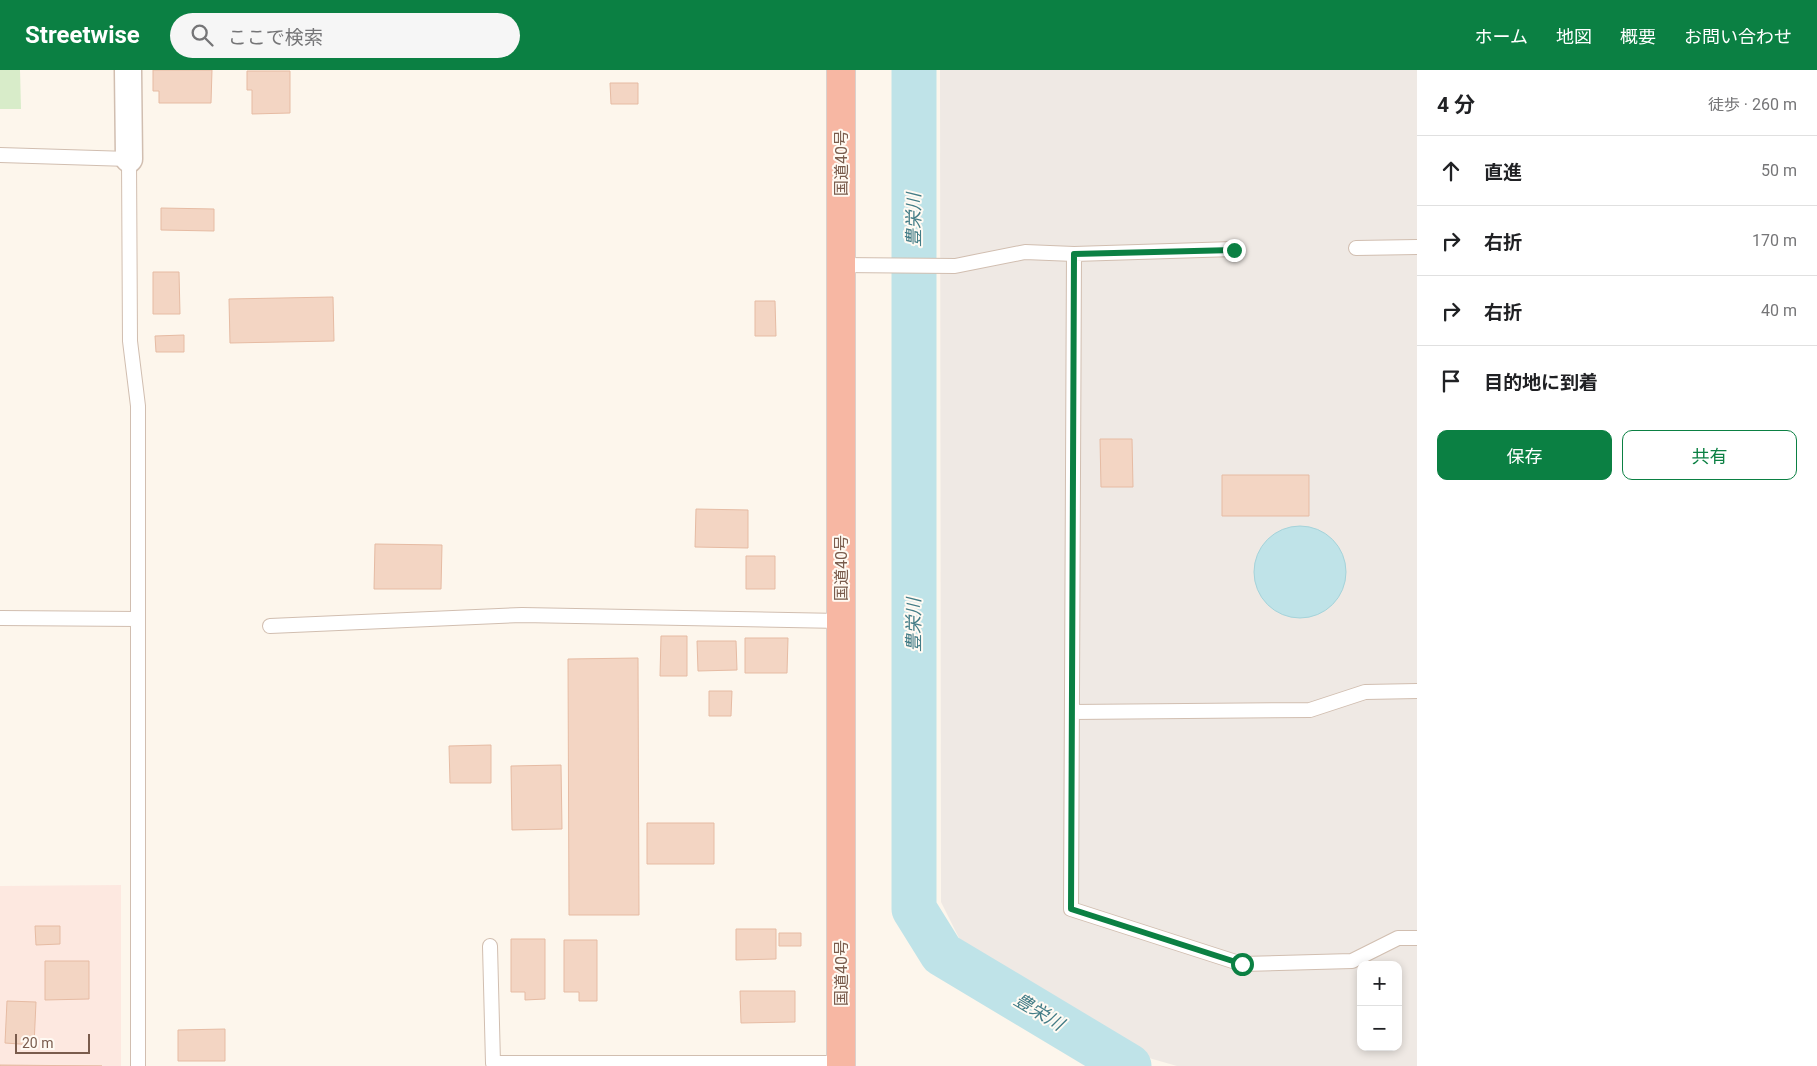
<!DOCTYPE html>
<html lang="ja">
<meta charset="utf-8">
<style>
:root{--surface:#fff;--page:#f6f6f6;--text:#202124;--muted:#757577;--line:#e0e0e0;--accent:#0b8043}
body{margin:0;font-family:Roboto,"Noto Sans JP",sans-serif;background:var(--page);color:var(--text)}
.controls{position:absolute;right:15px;bottom:15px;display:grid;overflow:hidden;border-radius:10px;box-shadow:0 2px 8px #0003}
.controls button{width:45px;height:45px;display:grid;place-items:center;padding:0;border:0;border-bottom:1px solid var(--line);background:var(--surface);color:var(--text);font:25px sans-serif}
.scale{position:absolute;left:15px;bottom:12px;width:75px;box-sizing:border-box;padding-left:5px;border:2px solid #7a5c4d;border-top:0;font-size:14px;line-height:18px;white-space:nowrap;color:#7a5c4d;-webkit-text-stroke:4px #fffaf3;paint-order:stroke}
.stop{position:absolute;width:15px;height:15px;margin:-11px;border:4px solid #0b8043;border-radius:50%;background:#fff}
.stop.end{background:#0b8043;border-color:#fff;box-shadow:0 1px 5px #0008}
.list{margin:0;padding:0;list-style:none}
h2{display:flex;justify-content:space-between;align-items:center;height:65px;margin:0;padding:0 20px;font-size:21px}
h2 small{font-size:16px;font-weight:400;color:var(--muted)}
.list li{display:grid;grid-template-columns:32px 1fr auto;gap:15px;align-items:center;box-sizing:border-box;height:70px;padding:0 20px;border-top:1px solid var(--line)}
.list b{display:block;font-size:19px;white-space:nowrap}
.list em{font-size:16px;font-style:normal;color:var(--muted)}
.actions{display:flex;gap:10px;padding:15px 20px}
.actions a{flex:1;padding:11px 0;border:1px solid var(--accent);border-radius:10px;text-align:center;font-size:18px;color:var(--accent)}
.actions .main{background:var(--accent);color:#fff}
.icon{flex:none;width:28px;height:28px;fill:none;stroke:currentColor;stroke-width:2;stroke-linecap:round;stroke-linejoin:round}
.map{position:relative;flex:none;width:1417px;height:996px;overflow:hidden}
header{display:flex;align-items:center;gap:30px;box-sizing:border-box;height:70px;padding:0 25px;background:var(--accent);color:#fff}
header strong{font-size:24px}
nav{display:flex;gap:28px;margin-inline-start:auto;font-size:18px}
.search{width:350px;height:45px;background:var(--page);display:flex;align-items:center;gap:12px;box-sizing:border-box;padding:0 18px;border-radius:28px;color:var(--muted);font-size:19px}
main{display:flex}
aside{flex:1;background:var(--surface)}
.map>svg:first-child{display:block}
.commercial{fill:#fde8e0}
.industrial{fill:#efe9e4;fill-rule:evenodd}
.green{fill:#d8ecc9}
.water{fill:#bfe3e8;stroke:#a5d3da}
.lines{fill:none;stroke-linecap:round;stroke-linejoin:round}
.river{stroke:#bfe3e8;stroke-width:45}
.building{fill:#f3d5c3;stroke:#e6bba3}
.lane-casing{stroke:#d1beb0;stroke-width:16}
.street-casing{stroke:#d1beb0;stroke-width:29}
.highway-casing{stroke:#dad1cd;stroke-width:30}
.lane{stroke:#fff;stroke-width:14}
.street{stroke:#fff;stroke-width:26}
.highway{stroke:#f7b7a3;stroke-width:28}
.route{stroke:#0b8043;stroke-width:6}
.labels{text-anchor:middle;stroke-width:4;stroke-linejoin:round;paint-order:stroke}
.street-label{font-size:16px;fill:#7a5c4d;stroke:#fffaf3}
.water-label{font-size:18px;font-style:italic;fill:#437c86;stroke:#fffaf3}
</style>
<header>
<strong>Streetwise</strong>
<div class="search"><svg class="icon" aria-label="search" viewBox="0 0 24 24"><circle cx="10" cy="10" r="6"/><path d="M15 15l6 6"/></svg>ここで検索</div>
<nav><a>ホーム</a><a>地図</a><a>概要</a><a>お問い合わせ</a></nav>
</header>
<main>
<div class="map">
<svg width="1417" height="996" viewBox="0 0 1417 996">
<rect width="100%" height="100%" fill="#fdf6ec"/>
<path class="commercial" d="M 121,815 L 121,996 L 0,996 L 0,816 Z"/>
<path class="industrial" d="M 940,0 L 1417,0 L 1417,996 L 1177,996 L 1149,988 L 961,872 L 941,832 ZM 1361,895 L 1398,895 L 1398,977 L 1361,977 Z"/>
<path class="green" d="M 0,0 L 20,0 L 21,39 L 0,39 Z"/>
<path class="water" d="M1254 502a46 46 0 1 1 92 0a46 46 0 1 1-92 0Z"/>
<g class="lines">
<path class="river" d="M 914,0 L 914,839 L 942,884 L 1129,996"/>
</g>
<path class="building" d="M 153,0 L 212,0 L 211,33 L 159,33 L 159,21 L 153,21 Z
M 247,1 L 290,1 L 290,43 L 252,44 L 252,20 L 247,20 Z
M 610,13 L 638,13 L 638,34 L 611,34 Z
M 161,138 L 214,139 L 214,161 L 161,160 Z
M 153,202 L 179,202 L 180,244 L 153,244 Z
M 333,227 L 334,271 L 230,273 L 229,229 Z
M 755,231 L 775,231 L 776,266 L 755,266 Z
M 184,265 L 184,282 L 156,282 L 155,266 Z
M 1100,369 L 1132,369 L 1133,417 L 1101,417 Z
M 1222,405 L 1309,405 L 1309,446 L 1222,446 Z
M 696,439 L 748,440 L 748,478 L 695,477 Z
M 375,474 L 442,475 L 441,519 L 374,519 Z
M 746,486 L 775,486 L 775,519 L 746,519 Z
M 661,566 L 687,566 L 687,606 L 660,606 Z
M 745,568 L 788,568 L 787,603 L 745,603 Z
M 697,571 L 736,571 L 737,600 L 698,601 Z
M 638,588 L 639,845 L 569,845 L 568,589 Z
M 709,621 L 732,621 L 731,646 L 709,646 Z
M 491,675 L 491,713 L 450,713 L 449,676 Z
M 561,695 L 562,759 L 512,760 L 511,696 Z
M 647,753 L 714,753 L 714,794 L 647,794 Z
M 35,856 L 60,856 L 60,874 L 36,875 Z
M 736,859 L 776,859 L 776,889 L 736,890 Z
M 779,863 L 801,863 L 801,876 L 779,876 Z
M 511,869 L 545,869 L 545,929 L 525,930 L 525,922 L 511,922 Z
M 564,870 L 597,870 L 597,931 L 579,931 L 579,922 L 564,922 Z
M 45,891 L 89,891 L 89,929 L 45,930 Z
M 740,921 L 795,921 L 795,952 L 741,953 Z
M 7,931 L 36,932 L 34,975 L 5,973 Z
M 225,959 L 225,991 L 178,991 L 178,960 Z
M 0,995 L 102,996 L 0,996 Z"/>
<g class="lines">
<g class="lane-casing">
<path id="lane" d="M 0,85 L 129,89 L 130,271 L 138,336 L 138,996
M 1356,178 L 1417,177
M 1074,184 L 1234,179
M 841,195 L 955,196 L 1025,182 L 1074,184 L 1071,839 L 1242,894 L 1352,891 L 1398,868 L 1417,868
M 0,548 L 138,549
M 270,556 L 522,545 L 841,551
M 1072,642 L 1310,640 L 1365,622 L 1417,621
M 490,876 L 493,993 L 841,993"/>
</g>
<g class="street-casing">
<path id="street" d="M 128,0 L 129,89"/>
</g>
<g class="highway-casing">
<path id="highway" d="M 841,0 L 841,996"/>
</g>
<use href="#lane" class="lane"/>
<use href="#street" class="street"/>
<use href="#highway" class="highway"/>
</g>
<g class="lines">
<path class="route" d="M 1234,180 L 1074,184 L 1071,839 L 1242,894"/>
</g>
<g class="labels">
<g class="street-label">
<text transform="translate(841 93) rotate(-90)" y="6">国道40号</text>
<text transform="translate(841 498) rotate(-90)" y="6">国道40号</text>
<text transform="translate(841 903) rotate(-90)" y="6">国道40号</text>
</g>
<g class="water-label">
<text transform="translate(914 150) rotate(-90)" y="6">豊栄川</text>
<text transform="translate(914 555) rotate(-90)" y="6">豊栄川</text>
<text transform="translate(1039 942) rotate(31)" y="6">豊栄川</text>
</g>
</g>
</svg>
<div class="controls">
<button>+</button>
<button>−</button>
</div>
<div class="scale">20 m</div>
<div class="stop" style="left:1242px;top:894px"></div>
<div class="stop end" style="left:1234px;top:180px"></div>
</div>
<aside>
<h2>4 分<small>徒歩 · 260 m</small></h2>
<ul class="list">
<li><svg class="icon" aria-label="ahead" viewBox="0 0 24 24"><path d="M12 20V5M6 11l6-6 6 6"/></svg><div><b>直進</b></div><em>50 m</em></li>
<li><svg class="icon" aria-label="right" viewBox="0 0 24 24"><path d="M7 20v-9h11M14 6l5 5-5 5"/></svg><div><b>右折</b></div><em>170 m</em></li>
<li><svg class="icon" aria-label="right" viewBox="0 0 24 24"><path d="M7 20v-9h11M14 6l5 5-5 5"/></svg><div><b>右折</b></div><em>40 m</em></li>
<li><svg class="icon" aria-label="arrive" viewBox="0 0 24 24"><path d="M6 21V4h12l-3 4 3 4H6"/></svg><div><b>目的地に到着</b></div></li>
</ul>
<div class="actions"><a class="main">保存</a><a>共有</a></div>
</aside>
</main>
